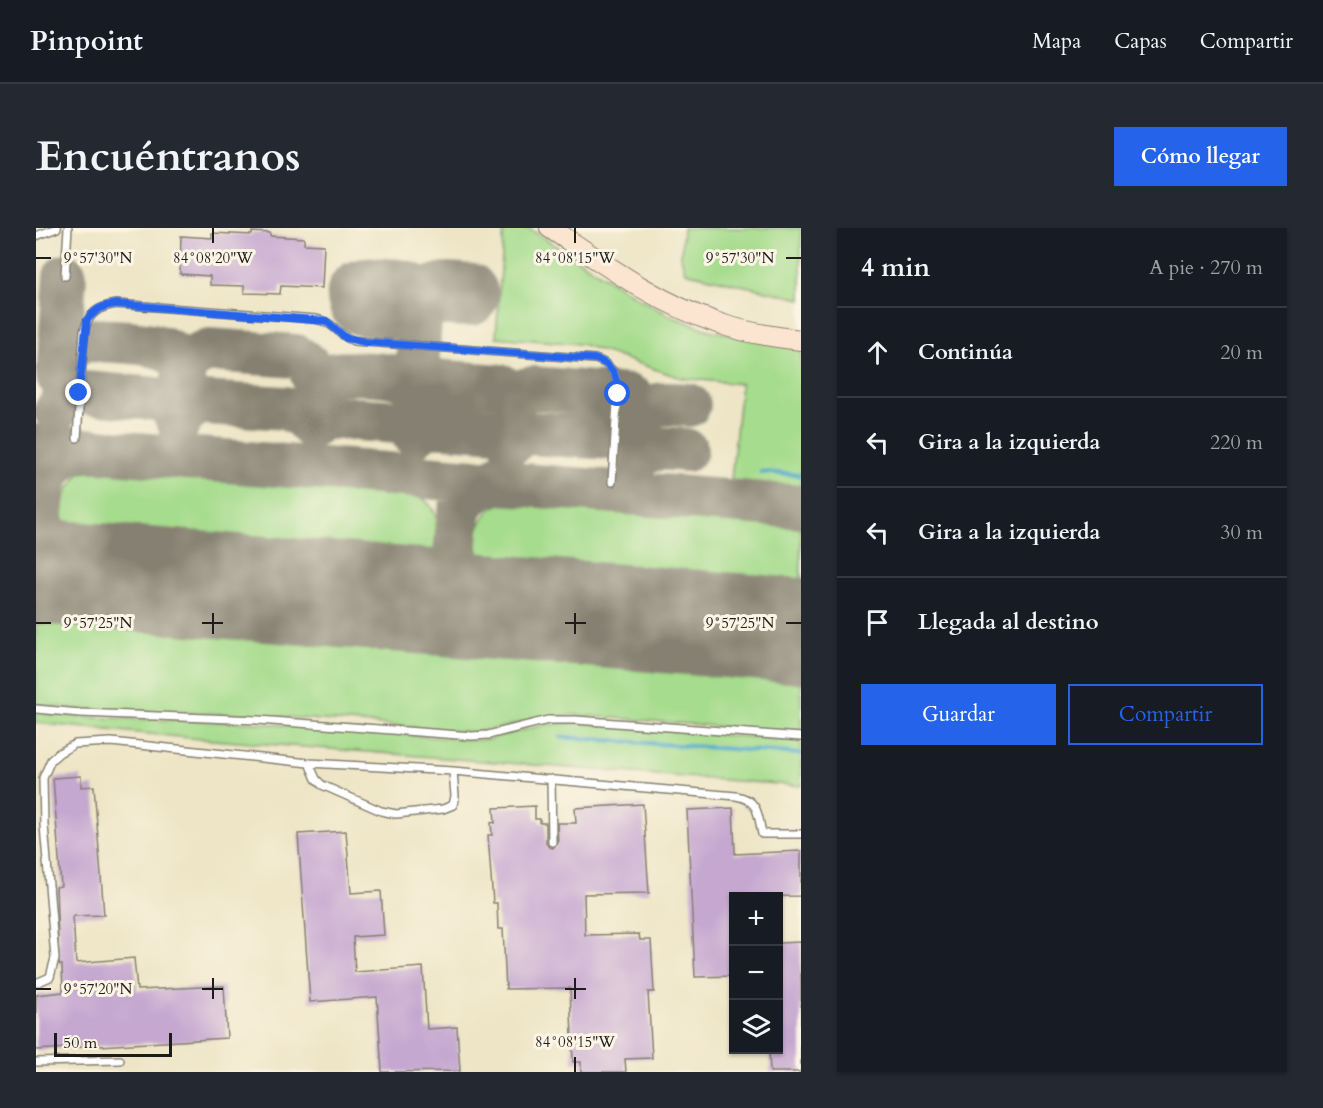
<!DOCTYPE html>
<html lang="es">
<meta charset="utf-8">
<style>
:root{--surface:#171b24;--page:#242831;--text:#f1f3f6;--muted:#9ea1a6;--line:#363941;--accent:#2563eb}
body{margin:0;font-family:Cardo,serif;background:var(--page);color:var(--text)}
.controls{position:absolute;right:18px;bottom:18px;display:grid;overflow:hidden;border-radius:0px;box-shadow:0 2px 4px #0004}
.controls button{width:54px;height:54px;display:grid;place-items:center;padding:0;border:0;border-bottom:2px solid var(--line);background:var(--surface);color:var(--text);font:30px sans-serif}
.scale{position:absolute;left:18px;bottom:15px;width:118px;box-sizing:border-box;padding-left:6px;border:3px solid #1c1c1c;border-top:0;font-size:16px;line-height:21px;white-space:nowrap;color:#1c1c1c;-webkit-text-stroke:4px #fcf5e5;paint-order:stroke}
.stop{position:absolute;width:18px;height:18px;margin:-14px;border:4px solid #2563eb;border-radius:50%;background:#fff}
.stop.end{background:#2563eb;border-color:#fff;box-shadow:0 2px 6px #0008}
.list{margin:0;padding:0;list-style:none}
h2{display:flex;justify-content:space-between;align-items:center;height:78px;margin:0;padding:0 24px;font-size:26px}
h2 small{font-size:20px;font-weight:400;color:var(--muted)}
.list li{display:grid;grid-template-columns:39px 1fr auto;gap:18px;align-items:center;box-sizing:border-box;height:90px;padding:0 24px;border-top:2px solid var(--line)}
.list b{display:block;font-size:22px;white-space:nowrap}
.list em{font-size:20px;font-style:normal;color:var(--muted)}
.actions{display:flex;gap:12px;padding:18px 24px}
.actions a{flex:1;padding:14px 0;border:2px solid var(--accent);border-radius:0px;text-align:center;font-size:21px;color:var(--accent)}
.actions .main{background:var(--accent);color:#fff}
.icon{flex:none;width:33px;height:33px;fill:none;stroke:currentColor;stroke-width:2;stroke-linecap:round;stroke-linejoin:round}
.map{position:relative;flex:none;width:765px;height:844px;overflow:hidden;border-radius:0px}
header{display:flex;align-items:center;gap:36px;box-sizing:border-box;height:84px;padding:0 30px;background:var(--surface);border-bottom:2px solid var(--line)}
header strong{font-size:28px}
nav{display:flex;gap:33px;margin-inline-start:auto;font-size:21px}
.intro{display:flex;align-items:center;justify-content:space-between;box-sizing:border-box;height:144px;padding:0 36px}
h1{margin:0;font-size:42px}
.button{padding:15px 27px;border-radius:0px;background:var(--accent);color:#fff;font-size:21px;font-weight:700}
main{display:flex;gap:36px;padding:0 36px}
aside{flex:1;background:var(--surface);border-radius:0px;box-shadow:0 2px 4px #0004}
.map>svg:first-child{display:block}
.green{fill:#a6dc8d;stroke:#617c54;stroke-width:1.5}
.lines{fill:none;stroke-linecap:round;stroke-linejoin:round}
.stream{stroke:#47a7c6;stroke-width:4.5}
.taxiway{stroke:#858071;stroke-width:44}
.runway{stroke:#858071;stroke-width:106}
.building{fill:#c5a7d0}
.service-casing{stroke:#858071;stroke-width:10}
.secondary-casing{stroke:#858071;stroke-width:22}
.service{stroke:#fff;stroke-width:7}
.secondary{stroke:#fce5d0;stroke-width:20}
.route{stroke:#2563eb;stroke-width:8}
.ticks{fill:none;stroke:#1c1c1c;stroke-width:2}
.ticks-label{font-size:15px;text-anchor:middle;fill:#1c1c1c;stroke:#fcf5e5;stroke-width:6;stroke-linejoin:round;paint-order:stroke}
</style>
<header>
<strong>Pinpoint</strong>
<nav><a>Mapa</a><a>Capas</a><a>Compartir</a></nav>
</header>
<div class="intro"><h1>Encuéntranos</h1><a class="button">Cómo llegar</a></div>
<main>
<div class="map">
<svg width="765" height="844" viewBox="0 0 765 844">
<rect width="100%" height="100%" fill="#fcf5e5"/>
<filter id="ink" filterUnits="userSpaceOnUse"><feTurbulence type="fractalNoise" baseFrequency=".0167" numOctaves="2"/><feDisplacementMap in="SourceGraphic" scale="12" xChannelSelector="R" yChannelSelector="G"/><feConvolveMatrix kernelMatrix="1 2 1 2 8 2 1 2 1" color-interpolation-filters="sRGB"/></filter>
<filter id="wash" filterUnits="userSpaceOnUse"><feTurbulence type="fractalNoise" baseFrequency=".008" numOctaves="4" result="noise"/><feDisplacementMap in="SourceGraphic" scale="24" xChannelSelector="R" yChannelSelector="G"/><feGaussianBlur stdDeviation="1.35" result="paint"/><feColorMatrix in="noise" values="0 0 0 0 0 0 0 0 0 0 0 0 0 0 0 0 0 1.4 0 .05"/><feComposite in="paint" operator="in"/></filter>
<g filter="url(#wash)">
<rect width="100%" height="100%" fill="#eee5c6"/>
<path class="green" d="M 468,0 L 492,0 L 602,70 L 637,89 L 673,102 L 715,111 L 765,118 L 765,267 L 694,262 L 705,156 L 645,150 L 545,116 L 460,109 Z
M 647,0 L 765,0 L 765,71 L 649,44 L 645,29 Z
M 62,243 L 377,267 C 381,268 387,270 390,273 C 402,284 408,308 398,322 C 391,331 377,334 367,337 L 52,312 C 47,309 39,307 34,303 C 16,285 31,260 44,245 Z
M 481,270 L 765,293 L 765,368 L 471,345 C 463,341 452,338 446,330 C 434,314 444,284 462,277 C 467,274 475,276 481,276 Z
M 0,376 L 765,437 L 765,505 L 541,487 L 512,488 L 451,503 L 436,504 L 223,487 L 44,481 L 0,477 Z
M 0,485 L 44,489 L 222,495 L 436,512 L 452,511 L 512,496 L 540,495 L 765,513 L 765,558 L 165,511 L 0,495 Z"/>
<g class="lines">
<path class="stream" d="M 725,244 L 765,247
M 525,509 L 765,526"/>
<path class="taxiway" d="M 384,93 C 398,66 412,80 436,76 C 442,72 442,63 437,58 C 414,56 401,51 385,70
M 23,133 C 32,117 41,114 57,112 C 80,114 136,111 146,136 C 149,146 146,159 145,169
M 147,143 L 158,128 L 173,122 L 260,128 L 272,136 L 280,157 L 285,149 C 298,143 352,145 366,151 C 373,153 376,158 381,163 L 392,154 L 398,153 L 466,158 L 475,165 L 478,171 L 491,161 L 497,160 L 593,168 L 600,172 L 606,187 C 619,172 635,176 653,177
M 22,148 L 29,48
M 20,183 C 28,172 35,164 50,165 L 121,171 C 133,175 138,183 143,195 C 149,185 155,176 169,175 L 249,180 L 265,188 L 276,199 L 285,191 L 292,189 L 362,194 L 373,200 L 378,208 L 388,199 L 396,197 L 461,202 L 470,207 L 476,215 L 485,206 L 492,205 L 578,210 C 593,212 597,217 602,231 C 615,217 632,221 650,222
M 379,185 L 385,70 C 383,64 380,59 374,56 C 367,52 359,53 351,52 C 335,51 306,48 314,75 C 320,98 366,79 383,102
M 0,218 L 765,279
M 4,313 L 14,332 L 34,345
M 0,319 L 4,313 C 7,274 0,235 44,222
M 417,343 C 424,360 431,368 446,378
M 385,373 C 423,352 417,342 421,303 C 422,293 422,285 427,276 C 436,260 456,257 468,245"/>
<path class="runway" d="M 0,343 L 765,403"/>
</g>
<g id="blocks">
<path class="building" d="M 216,4 L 234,5 L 234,8 L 268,10 L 268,16 L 288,17 L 286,60 L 245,58 L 244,66 L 208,65 L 208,58 L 174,57 L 174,48 L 144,46 L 145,8 L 176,10 L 176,5 L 216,7 Z
M 45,548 L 45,559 L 58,558 L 68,687 L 37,688 L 40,735 L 98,730 L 101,762 L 188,758 L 191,810 L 0,822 L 0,767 L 27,764 L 26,737 L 24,737 L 23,735 L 20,659 L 25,658 L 17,550 Z
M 607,576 L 613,665 L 548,666 L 549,707 L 603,706 L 604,712 L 615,712 L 618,764 L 612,764 L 616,830 L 589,831 L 590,844 L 545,844 L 545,834 L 537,834 L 534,760 L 470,761 L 467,701 L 462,701 L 461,675 L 457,675 L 452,607 L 456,607 L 455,594 L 459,595 L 458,580 L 499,578 L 499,591 L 504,591 L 504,595 L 510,595 L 510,615 L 513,619 L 517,620 L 522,614 L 521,595 L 540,595 L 539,580 Z
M 697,580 L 699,626 L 765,623 L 765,668 L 698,669 L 698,748 L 659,749 L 651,582 Z
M 310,603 L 315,665 L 345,663 L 348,707 L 317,709 L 319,744 L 387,739 L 391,801 L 421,799 L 424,843 L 346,844 L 341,769 L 274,774 L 262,606 Z
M 765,714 L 765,844 L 734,844 L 733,822 L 742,822 L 742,715 Z"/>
</g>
</g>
<g filter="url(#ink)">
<use href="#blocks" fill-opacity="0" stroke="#858071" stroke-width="1.5"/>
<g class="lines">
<g class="service-casing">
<path id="service" d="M 0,8 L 21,0
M 29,48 L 32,0
M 41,210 L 48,103 C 53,85 62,79 80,76 L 280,91 C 298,94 302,107 318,113 L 559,131 C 574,135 580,145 582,160 L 576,254
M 0,481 L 44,485 L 222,492 L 436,508 L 452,507 L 512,492 L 540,492 L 765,509
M 273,535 L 280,551 L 286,557 L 345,583 L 360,586 L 407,581 L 417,577 L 419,568 L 417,543
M 515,551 L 516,614
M 0,755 L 14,749 L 19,730 L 8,597 L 7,550 L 15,532 L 23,525 L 39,516 L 75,514 L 273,535 L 417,543 L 700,568 C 723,572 722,587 726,606 L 765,606
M 0,834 L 84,832"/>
</g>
<g class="secondary-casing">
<path id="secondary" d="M 514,0 C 567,35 618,73 679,94 C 706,104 737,109 765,112"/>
</g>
<use href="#service" class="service"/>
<use href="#secondary" class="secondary"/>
</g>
</g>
<g class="lines" filter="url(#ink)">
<path class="route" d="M 43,165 L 51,92 C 60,81 66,78 80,76 L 290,93 L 310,110 L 329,114 L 559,131 C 576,136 582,148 582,166"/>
</g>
<path class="ticks" d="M 177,0 L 177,15M 539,0 L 539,15M 0,30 L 15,30M 750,30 L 765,30M 177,385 L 177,406M 539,385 L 539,406M 0,395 L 15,395M 166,395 L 187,395M 529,395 L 550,395M 750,395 L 765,395M 177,750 L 177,771M 539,750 L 539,771M 0,761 L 15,761M 166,761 L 187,761M 529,761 L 550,761M 539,829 L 539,844"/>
<g class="ticks-label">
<text x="62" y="35">9°57'30"N</text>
<text x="704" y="35">9°57'30"N</text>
<text x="177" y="35">84°08'20"W</text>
<text x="539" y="35">84°08'15"W</text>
<text x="62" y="400">9°57'25"N</text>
<text x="704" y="400">9°57'25"N</text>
<text x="62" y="766">9°57'20"N</text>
<text x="539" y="819">84°08'15"W</text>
</g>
</svg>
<div class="controls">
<button>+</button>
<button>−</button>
<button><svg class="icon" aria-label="layers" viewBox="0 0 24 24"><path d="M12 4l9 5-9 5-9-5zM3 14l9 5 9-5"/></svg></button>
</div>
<div class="scale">50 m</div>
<div class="stop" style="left:582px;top:166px"></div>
<div class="stop end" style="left:43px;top:165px"></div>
</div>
<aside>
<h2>4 min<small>A pie · 270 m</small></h2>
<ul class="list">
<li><svg class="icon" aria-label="ahead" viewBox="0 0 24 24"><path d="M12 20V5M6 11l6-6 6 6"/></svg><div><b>Continúa</b></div><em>20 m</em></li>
<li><svg class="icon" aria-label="left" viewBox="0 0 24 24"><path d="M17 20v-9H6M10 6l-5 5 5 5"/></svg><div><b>Gira a la izquierda</b></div><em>220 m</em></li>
<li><svg class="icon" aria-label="left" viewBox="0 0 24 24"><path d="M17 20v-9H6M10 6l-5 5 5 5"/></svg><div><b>Gira a la izquierda</b></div><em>30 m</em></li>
<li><svg class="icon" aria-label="arrive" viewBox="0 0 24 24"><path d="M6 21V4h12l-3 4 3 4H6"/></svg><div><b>Llegada al destino</b></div></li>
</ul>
<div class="actions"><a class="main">Guardar</a><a>Compartir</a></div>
</aside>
</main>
